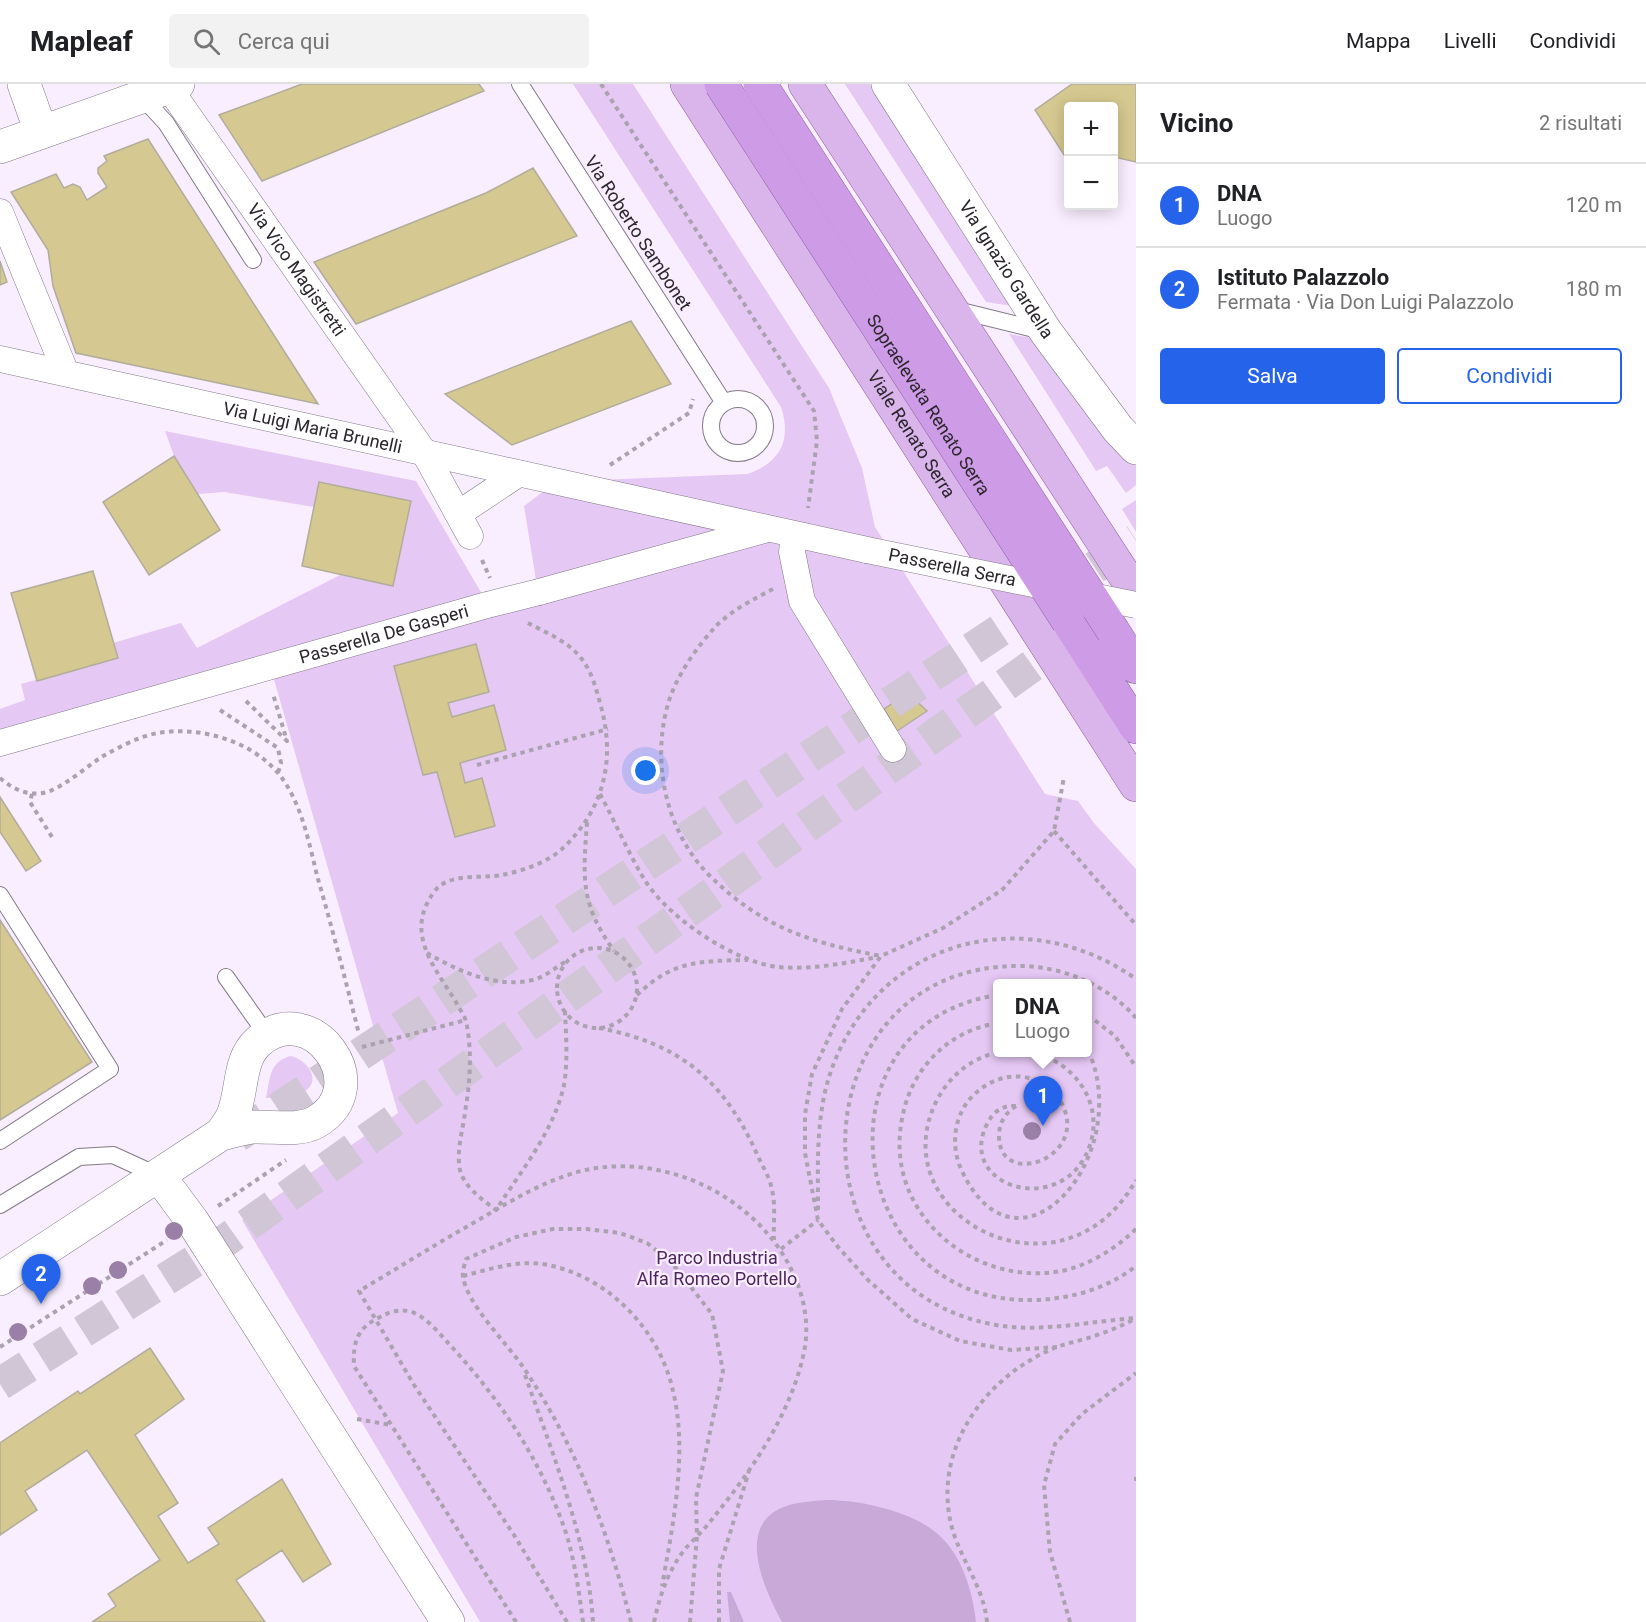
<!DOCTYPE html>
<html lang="it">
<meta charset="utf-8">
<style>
:root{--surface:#fff;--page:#f2f2f2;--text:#202124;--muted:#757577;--line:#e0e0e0;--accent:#2563eb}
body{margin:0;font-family:Roboto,sans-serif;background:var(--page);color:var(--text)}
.controls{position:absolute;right:18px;top:18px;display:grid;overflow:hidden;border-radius:6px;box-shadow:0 3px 15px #0003}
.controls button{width:54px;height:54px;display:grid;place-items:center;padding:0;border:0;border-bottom:2px solid var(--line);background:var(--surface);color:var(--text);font:30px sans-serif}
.you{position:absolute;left:646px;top:687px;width:21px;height:21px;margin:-15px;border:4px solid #fff;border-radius:50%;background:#1a73e8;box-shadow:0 0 0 9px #1a73e833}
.badge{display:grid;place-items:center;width:39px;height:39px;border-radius:50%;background:var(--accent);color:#fff;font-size:20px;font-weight:700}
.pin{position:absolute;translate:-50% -50px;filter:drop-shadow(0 2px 3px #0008)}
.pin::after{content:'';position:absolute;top:32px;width:21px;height:18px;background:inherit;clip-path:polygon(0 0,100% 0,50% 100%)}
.popup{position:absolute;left:993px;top:895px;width:99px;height:78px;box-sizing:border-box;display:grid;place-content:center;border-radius:6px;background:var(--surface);filter:drop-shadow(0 2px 4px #0005);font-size:20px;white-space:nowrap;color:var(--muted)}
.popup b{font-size:22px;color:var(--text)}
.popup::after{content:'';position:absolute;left:50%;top:100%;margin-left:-12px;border:12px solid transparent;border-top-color:var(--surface)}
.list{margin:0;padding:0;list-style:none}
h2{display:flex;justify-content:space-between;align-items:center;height:78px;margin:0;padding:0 24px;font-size:26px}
h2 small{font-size:20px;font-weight:400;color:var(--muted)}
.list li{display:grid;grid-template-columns:39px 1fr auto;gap:18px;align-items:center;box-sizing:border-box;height:84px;padding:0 24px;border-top:2px solid var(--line)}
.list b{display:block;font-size:22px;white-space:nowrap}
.list p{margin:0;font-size:20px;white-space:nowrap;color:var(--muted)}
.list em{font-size:20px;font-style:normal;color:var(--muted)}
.actions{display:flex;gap:12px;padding:18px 24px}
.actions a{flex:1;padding:14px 0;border:2px solid var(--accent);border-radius:6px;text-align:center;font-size:21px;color:var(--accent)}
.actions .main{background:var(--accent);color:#fff}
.icon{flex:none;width:33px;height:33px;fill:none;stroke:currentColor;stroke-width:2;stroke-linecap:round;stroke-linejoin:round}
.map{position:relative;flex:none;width:1136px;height:1538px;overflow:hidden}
header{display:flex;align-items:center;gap:36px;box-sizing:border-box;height:84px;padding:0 30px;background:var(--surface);border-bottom:2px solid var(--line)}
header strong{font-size:28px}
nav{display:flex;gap:33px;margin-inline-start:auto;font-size:21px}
.search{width:420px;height:54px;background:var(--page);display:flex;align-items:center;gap:15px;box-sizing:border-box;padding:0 21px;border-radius:6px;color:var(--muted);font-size:22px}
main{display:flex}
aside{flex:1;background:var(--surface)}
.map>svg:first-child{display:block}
.green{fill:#e6c8f5;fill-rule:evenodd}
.water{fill:#c8a9d8}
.building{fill:#d5c890;stroke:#b1ad9c;stroke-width:1.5}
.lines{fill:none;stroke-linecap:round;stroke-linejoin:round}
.trunk-tunnel{stroke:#d0c6d5;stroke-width:33;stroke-dasharray:33 16;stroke-linecap:butt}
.service-casing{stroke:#837988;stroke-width:18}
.pedestrian-casing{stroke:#837988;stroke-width:27}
.minor-casing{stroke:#837988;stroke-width:34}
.primary-casing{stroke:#8c62a0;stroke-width:34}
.trunk-casing{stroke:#8c62a0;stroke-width:34}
.path{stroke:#aba2af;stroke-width:4;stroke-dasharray:4.5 4.5;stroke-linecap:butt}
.service{stroke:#fff;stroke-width:16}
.pedestrian{stroke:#fff;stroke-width:26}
.minor{stroke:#fff;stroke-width:33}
.primary{stroke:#dab5ec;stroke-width:33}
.trunk{stroke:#ce9ce6;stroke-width:33}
.pedestrian-bridge-casing{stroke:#837988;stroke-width:27;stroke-linecap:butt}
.trunk-bridge-casing{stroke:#8c62a0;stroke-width:34;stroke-linecap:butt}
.pedestrian-bridge{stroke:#fff;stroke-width:26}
.trunk-bridge{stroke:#ce9ce6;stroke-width:33}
.tree{fill:#9a7fa6}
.labels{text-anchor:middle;stroke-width:4.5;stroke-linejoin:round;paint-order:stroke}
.street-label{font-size:18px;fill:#2a262c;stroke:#f9eeff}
.park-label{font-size:18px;fill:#4c245e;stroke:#f9eeff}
</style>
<header>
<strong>Mapleaf</strong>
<div class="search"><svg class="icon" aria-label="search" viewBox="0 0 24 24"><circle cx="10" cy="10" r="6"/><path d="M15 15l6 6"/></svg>Cerca qui</div>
<nav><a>Mappa</a><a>Livelli</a><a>Condividi</a></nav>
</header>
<main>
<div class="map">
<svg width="1136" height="1538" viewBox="0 0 1136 1538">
<rect width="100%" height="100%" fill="#f9eeff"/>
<path class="green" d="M 573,0 L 633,0 L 829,304 L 862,384 L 875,443 L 1045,710 L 1078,717 L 1094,739 L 1136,785 L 1136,1538 L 480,1538 L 242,1136 L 398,1029 L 273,592 L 536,496 L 524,422 L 552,401 L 598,396 L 747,390 C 780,379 792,356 781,323 ZM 998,900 L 1088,900 L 1088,968 L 998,968 Z
M 845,0 L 870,0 L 1013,222 L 986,218 Z
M 1009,250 L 1032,254 L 1120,369 L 1136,381 L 1136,401 L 1126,409 L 1107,382 L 1096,387 Z
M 165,347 L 416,397 L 482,510 L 0,651 L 0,625 L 25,616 L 21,600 L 117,574 L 113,559 L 181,539 L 197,564 L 340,491 L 393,502 L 410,417 L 319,398 L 314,423 L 224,408 L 198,410 L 174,372 Z
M 1136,416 L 1136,448 L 1122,425 Z
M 291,972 C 310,977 323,999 301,1010 C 291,1015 276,1013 266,1014 C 270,995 269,977 291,972 Z"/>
<path class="water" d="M 827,1416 C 861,1416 916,1428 941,1453 C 963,1474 973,1509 976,1538 L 782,1538 C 766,1508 735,1445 781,1424 C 795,1418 812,1417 827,1416 Z
M 727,1508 L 731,1508 L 744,1538 L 730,1538 Z"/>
<path class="building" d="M 302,0 L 479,0 L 484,7 L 262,97 L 219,31 Z
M 1072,0 L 1136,0 L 1136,78 L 1114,73 L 1114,22 L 1068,22 L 1068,77 L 1035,26 Z
M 148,55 L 318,320 L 76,269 L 53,202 L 48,166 L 11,108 L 56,90 L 64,104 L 73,100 L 80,103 L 87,116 L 107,103 L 98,89 L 98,84 L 107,77 L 104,72 Z
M 533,84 L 577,152 L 356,240 L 314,178 L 486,109 Z
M 0,177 L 7,198 L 0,201 Z
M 631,237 L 671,300 L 512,361 L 445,310 Z
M 174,372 L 220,446 L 149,491 L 103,418 Z
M 319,398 L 411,417 L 393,502 L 302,482 Z
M 93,487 L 118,574 L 37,597 L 11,509 Z
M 476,560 L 489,608 L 448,619 L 452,633 L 494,621 L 506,666 L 460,679 L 465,699 L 482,694 L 495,742 L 455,753 L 437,688 L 423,691 L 394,582 Z
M 908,609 L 927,627 L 897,647 L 884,625 Z
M 0,713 L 41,777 L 26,787 L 0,748 Z
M 0,836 L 92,978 L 0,1036 Z
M 150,1264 L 184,1315 L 135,1351 L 178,1419 L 158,1432 L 188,1479 L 219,1460 L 208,1444 L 282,1395 L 331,1480 L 303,1498 L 282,1466 L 236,1496 L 265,1538 L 92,1538 L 116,1522 L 108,1510 L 160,1476 L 87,1366 L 25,1407 L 37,1426 L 0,1451 L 0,1359 L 78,1307 L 80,1310 Z"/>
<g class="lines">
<path class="trunk-tunnel" d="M 237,1052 L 1136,456
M 0,1300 L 215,1164 L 1074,552"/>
<g class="service-casing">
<path id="service" d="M 520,0 L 724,319
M 143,14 L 166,39 L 253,176
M 953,225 L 1042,247
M711 342a27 27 0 1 1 54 0a27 27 0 1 1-54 0Z
M 0,811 L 110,985 L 0,1057
M 226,893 L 267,951
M 0,1121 L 79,1073 L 113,1071 L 159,1092"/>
</g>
<g class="pedestrian-casing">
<g id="pedestrian">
<path id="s1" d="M 169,4 L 424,368 L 470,452"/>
<path d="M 0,128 L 66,289"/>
<path id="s2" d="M 0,275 L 867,466"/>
<path d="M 458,430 L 518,390"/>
<path d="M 794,451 L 792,468 L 802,517 L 893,665"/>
<path d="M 539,508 L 764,446"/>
<path id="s3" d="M 0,659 L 487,521"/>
</g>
</g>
<g class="minor-casing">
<g id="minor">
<path d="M 24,0 L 41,48"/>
<path id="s4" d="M 888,0 L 1046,248 L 1118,345 L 1136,364"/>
<path d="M 0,63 L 178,0"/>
<path d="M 159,1092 L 193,1138 L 448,1538"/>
<path d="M 0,1195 L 221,1050 C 231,1048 242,1044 252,1043 C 273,1042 298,1048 316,1038 C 378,1002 311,911 258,958 C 238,976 243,1007 233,1031 C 230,1038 225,1044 221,1050"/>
</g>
</g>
<g class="primary-casing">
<g id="primary">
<path id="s5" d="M 687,0 L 1136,701"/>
<path d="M 805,0 L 1136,509"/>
</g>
</g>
<g class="trunk-casing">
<path id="trunk" d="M 1068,537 L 1136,643
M 1113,547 L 1136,583"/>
</g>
<path class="path" d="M 601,0 L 814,327 L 817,357 L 808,424
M 610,381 L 689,329 L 693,315
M 482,476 L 490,494
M 773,505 C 754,515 732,526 716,542 C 697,563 676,592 668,620 C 651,679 666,749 711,793 C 763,844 812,859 881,872
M 528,539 C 545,548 569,558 581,574 C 591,586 596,604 600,619 C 616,674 605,724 563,764 C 549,778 522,787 502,791 C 481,795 448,788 434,808 C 404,849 434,882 456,918 C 460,926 466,933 467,942 C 472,970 470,1000 465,1028 C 463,1046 456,1067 460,1086 C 464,1103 483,1116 496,1126 C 521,1087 554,1047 564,1001 C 568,977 566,951 565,927
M 246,617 L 287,657 L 273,610
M 220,626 L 278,664 L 281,679 L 278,689
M 477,681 L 608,645
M 0,694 C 14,706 31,714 50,707 C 69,699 86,683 103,672 C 120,663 139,652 158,649 C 199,642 250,656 278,689 C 302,718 309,760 318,795 C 333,847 346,898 359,950
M 32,710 L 30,718 L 52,753
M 600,710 C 615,738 628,768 644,795 C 667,833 734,878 778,883 C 812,886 845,879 878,873
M 587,738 C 583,795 580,819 614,867
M 1054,747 L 1136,841
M557 904a40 40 0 1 1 80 0a40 40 0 1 1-80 0Z
M 427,869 C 458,887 499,906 536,895 C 546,892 556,883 565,878
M 637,911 C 673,876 701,877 748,876
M 998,911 C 808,939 845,1222 1034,1216 C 1070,1215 1107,1205 1136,1182
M 1088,931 L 1115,952 L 1136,983
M 1136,934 C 1108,901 1062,882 1019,882 C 800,881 783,1204 996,1241 C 1041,1249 1091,1237 1136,1234
M 998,939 C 965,944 938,962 920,989 C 908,1007 902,1028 900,1049 C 892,1138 981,1205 1066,1186 C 1093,1179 1116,1164 1136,1145
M 599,944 C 678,959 723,995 756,1068 C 761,1080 770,1093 772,1106 C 776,1121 773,1140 774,1156
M 362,963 L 466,936
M 998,968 C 970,975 949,992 936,1018 C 880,1133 1063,1227 1136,1096
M 1016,1022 C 1006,1028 999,1039 999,1051 C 998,1104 1082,1077 1065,1027 C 1059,1010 1046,998 1029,994 C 1005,988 980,1000 966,1020 C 953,1039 952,1065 961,1085 C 1018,1209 1136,1071 1088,966
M 1016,1022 C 1002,1021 993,1028 987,1040 C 955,1104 1065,1136 1090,1061 C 1104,1018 1074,978 1032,968
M 218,1122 L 286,1076
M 818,1126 C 818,1074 815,1023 836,974 C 888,851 1030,820 1136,895
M 781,1165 L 818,1136
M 463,1192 C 490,1185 520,1175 548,1181 C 609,1193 660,1247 673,1307 C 688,1368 673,1441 662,1502
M 0,1263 L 167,1156
M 1057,1263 L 1011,1266 L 960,1257 L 912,1235 L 868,1196 L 838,1163 L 818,1136 L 805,1069 L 805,1030 L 812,990 L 842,925 L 881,872 L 943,844 L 1002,806 L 1054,747 L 1064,693
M 525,1291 C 552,1368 588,1457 593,1538
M 357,1335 L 391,1341
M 1136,1393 L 1136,1397
M 516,1538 L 354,1282 C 353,1260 356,1245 378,1234 C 388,1229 396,1225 408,1227 C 424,1230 439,1249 450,1261 C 500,1315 542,1378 566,1449 C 575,1478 579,1508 583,1538
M 567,1538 L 514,1451 L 414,1301 L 359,1207 C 398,1184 436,1160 475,1138 C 509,1118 543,1097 581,1087 C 648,1071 721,1097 766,1148 C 794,1179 813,1225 804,1268 C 791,1330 752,1386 713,1434 C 705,1445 695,1454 686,1464 C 668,1486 660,1511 654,1538
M 631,1538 C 608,1447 576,1361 523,1283 C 507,1259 468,1222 463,1193 C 462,1187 465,1180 466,1175 L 516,1153 L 553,1145 L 587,1145 L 620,1149 L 647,1159 L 672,1179 L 712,1230 L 723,1287 L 696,1414 L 697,1452 L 690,1538
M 719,1538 L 719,1485 L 749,1387
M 987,1538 C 984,1504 961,1476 952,1444 C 931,1365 986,1291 1057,1263 C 1070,1258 1084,1256 1097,1251 C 1110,1247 1122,1241 1135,1235
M 1070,1538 L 1050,1468 L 1044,1401 L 1055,1360 L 1082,1330 L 1136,1289"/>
<use href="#service" class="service"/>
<use href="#pedestrian" class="pedestrian"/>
<use href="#minor" class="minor"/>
<use href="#primary" class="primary"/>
<use href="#trunk" class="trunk"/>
<g class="pedestrian-bridge-casing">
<g id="pedestrian-bridge">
<path id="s6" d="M 867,466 L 1136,521"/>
<path d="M 487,521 L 539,508"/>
</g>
</g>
<g class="trunk-bridge-casing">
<g id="trunk-bridge">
<path id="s7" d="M 721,0 L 1068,537"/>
<path d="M 760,0 L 1113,547"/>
</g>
</g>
<use href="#pedestrian-bridge" class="pedestrian-bridge"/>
<use href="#trunk-bridge" class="trunk-bridge"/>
</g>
<g class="tree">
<circle cx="1032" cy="1047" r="9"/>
<circle cx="174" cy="1147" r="9"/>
<circle cx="118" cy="1186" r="9"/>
<circle cx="92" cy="1202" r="9"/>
<circle cx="18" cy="1248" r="9"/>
</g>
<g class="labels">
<g class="street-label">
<text transform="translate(638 149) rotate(57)" y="6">Via Roberto Sambonet</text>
<text dy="6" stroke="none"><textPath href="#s4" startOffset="220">Via Ignazio Gardella</textPath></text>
<text dy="6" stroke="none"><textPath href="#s1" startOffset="222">Via Vico Magistretti</textPath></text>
<text dy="6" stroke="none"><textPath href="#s7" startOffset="382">Sopraelevata Renato Serra</textPath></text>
<text dy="6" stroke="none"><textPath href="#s2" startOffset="320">Via Luigi Maria Brunelli</textPath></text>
<text dy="6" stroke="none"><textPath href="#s5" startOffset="416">Viale Renato Serra</textPath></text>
<text dy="6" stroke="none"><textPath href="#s6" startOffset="87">Passerella Serra</textPath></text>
<text dy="6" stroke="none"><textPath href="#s3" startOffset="399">Passerella De Gasperi</textPath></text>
</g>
<g class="park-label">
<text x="717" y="1180">Parco Industria<tspan x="717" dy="21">Alfa Romeo Portello</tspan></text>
</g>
</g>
</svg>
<div class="controls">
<button>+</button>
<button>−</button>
</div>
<div class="you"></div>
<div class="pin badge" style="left:1043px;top:1042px">1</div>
<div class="popup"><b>DNA</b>Luogo</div>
<div class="pin badge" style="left:41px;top:1220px">2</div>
</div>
<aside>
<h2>Vicino<small>2 risultati</small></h2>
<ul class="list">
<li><span class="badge">1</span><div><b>DNA</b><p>Luogo</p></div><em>120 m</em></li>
<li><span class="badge">2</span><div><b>Istituto Palazzolo</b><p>Fermata · Via Don Luigi Palazzolo</p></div><em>180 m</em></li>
</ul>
<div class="actions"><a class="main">Salva</a><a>Condividi</a></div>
</aside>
</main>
